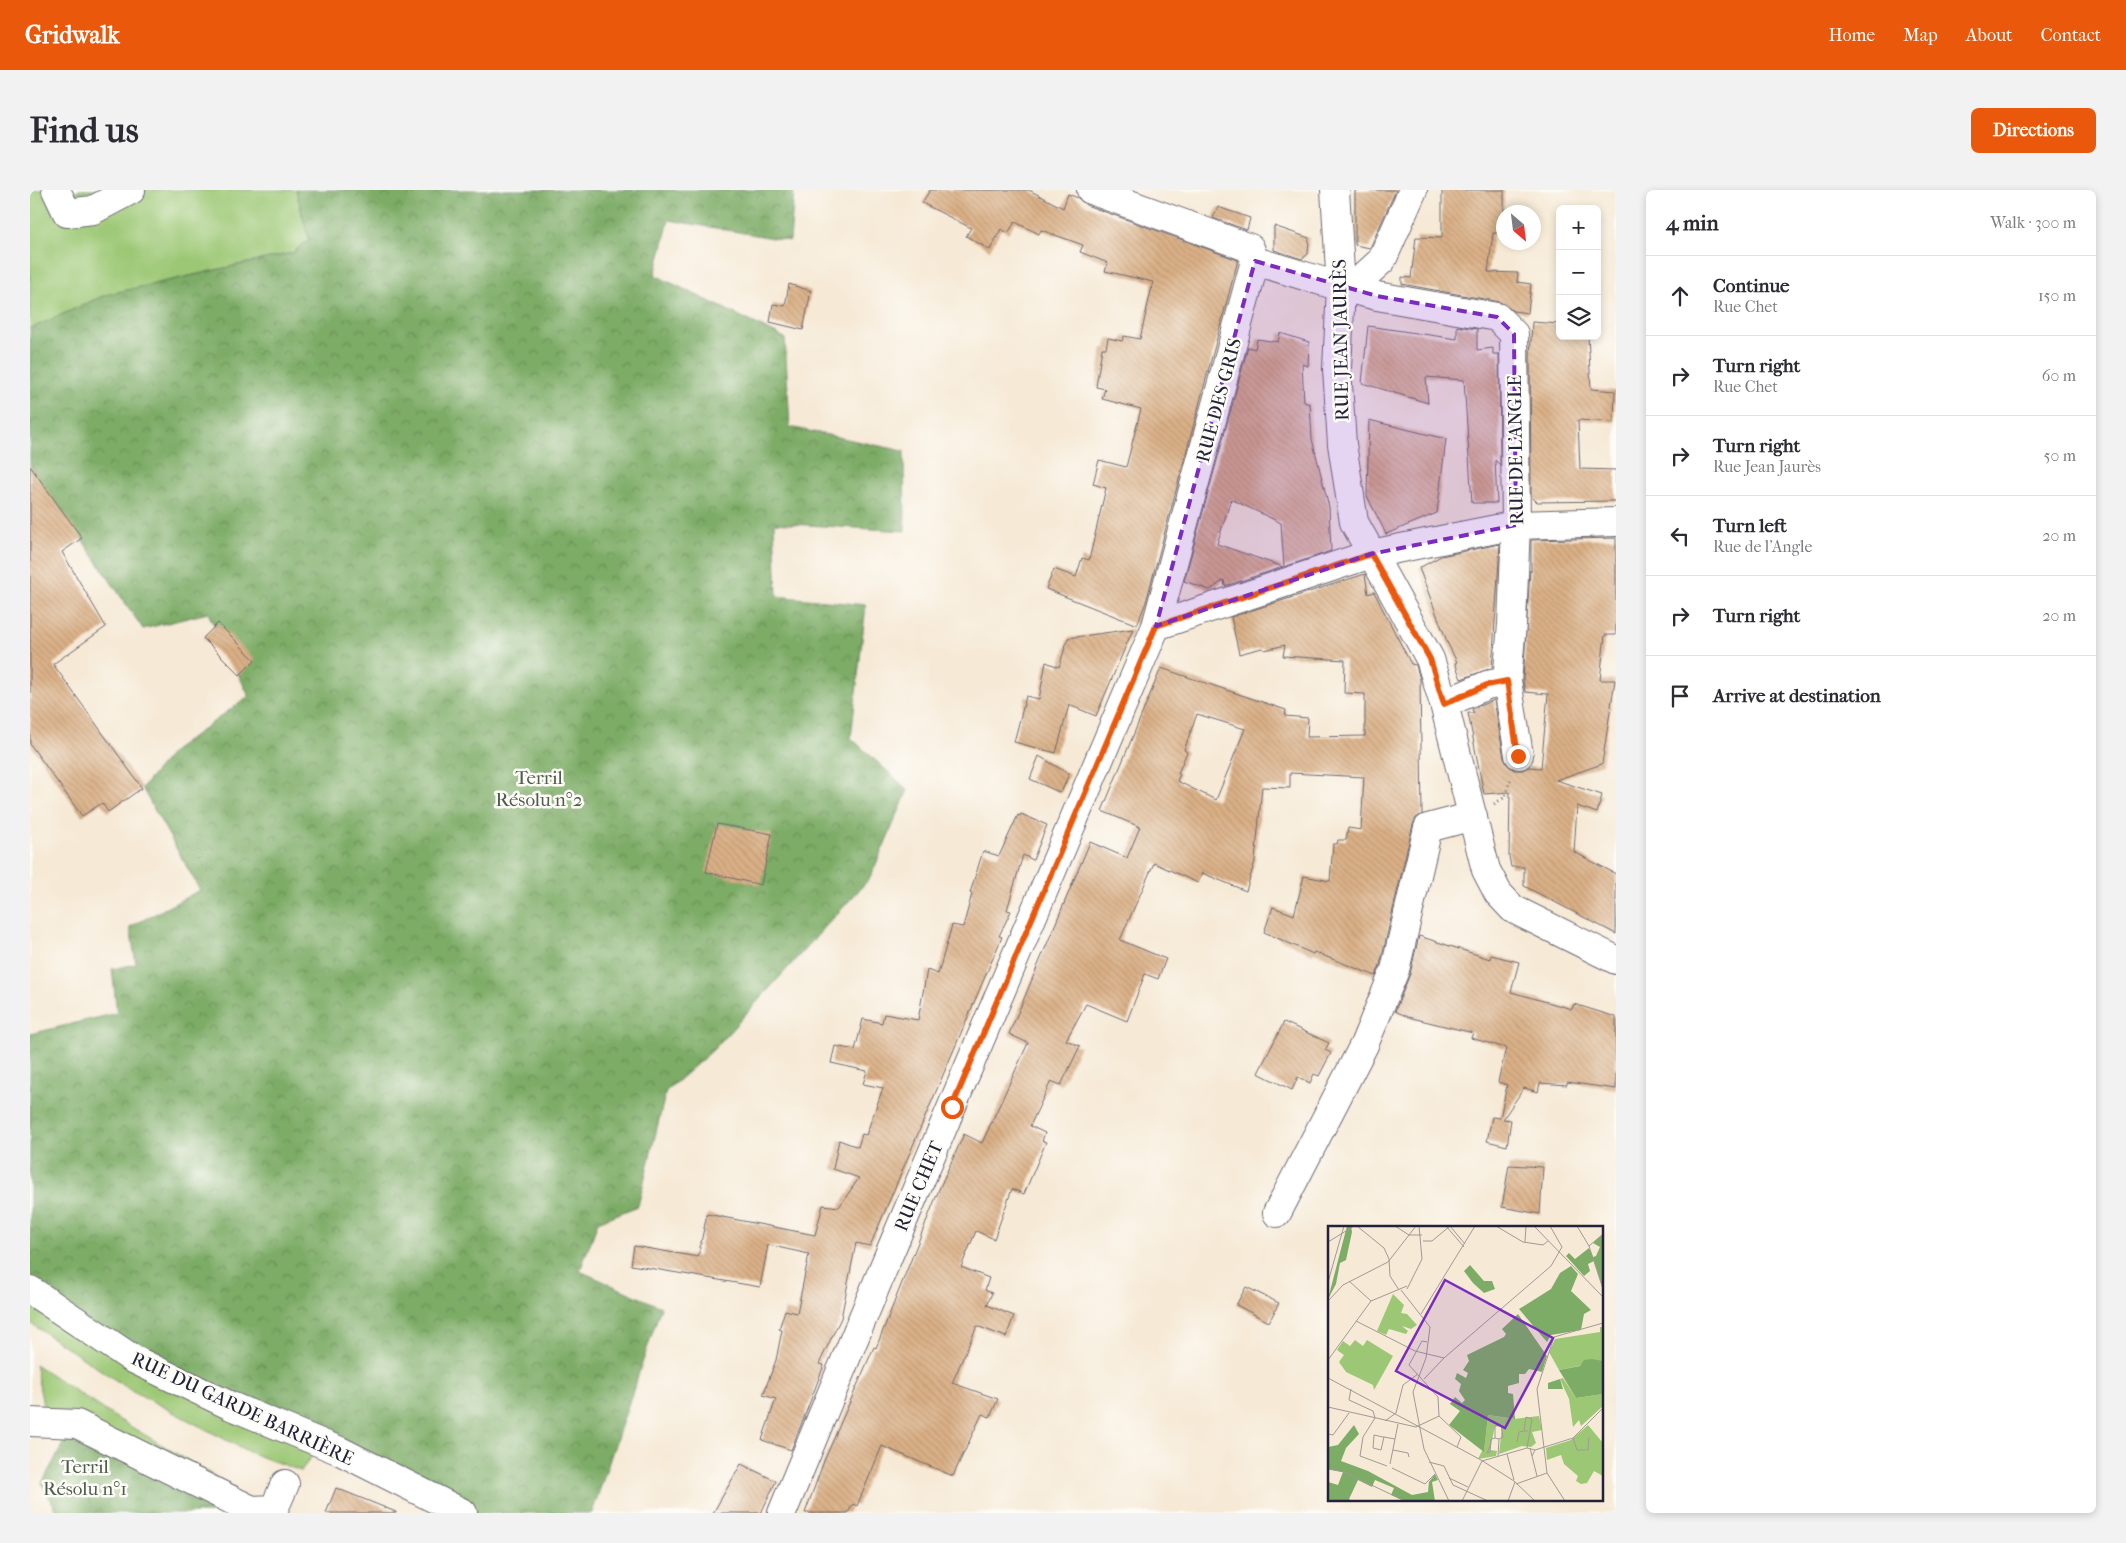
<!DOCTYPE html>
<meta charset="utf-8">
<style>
:root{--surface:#fff;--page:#f2f2f3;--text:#2b2b33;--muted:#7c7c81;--line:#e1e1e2;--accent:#ea580c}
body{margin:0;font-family:"IM FELL French Canon",serif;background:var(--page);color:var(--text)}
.controls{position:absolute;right:15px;top:15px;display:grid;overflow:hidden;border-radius:8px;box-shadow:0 2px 8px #0003}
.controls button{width:45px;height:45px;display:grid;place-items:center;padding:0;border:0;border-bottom:1px solid var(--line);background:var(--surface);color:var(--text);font:25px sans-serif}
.compass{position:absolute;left:1466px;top:15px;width:45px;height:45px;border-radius:50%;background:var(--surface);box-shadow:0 2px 8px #0003;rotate:152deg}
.stop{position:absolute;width:15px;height:15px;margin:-11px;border:4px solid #ea580c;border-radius:50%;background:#fff}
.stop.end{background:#ea580c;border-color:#fff;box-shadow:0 1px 5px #0008}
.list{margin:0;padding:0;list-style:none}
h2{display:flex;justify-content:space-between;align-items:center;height:65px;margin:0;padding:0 20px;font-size:21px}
h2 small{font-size:16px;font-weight:400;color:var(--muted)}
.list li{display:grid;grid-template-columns:32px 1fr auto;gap:15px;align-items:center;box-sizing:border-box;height:80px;padding:0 20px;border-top:1px solid var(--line)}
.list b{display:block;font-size:19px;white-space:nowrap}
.list p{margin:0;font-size:16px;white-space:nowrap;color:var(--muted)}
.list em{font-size:16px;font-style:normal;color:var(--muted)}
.icon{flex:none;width:28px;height:28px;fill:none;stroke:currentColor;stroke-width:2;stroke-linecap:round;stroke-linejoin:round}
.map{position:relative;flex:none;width:1586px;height:1323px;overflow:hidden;border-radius:8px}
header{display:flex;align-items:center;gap:30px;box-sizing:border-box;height:70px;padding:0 25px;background:var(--accent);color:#fff}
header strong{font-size:24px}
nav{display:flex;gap:28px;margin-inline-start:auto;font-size:18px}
.intro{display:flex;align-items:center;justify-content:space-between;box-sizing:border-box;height:120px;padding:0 30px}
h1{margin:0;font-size:35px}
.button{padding:12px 22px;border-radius:8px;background:var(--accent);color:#fff;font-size:18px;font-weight:700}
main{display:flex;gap:30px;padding:0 30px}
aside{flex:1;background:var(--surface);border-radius:8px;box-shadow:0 2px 8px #0003}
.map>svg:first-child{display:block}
.green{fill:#9cc875;stroke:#5f7558}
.forest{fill:url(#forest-crowns);stroke:#506750}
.building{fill:url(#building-back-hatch);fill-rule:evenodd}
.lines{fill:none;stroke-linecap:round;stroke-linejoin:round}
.minor-casing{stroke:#6c6871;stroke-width:30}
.path{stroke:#6c6871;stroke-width:3;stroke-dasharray:1 4;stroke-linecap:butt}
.minor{stroke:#fff;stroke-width:28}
.route{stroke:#ea580c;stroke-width:6}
.marked{fill:#7b2cbf;fill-opacity:0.2;stroke:#7b2cbf;stroke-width:4;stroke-dasharray:10 6;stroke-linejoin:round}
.labels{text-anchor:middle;stroke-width:5;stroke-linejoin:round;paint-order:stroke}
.street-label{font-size:19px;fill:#22223b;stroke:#fdfcf7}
.park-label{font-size:19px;fill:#4d5c4f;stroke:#fdfcf7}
.inset-road{fill:none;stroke:#a19997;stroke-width:1}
.view{fill:#7b2cbf;fill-opacity:0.15;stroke:#7b2cbf;stroke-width:2.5}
.inset-edge{fill:none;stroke:#22223b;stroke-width:2.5}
</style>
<header>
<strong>Gridwalk</strong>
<nav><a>Home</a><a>Map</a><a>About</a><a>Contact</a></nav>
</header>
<div class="intro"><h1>Find us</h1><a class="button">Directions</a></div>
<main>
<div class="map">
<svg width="1586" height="1323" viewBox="0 0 1586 1323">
<defs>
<pattern id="forest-crowns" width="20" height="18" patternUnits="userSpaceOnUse" patternTransform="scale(1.25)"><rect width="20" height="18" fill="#7dac66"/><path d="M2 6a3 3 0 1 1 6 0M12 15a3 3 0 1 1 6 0" fill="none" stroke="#668c55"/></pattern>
<pattern id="building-back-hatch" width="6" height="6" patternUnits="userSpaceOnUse" patternTransform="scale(1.25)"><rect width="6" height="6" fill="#dab086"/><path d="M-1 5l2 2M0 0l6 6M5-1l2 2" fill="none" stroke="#bb9775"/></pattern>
</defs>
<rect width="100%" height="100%" fill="#fdfcf7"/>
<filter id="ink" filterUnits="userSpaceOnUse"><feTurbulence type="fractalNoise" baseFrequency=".02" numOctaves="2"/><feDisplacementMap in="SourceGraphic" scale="10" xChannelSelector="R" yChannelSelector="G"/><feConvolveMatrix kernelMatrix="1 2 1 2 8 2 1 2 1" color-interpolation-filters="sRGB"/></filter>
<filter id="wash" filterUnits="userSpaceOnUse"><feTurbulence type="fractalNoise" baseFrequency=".0096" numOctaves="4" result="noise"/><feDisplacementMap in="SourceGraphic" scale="20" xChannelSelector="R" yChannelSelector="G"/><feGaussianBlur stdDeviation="1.12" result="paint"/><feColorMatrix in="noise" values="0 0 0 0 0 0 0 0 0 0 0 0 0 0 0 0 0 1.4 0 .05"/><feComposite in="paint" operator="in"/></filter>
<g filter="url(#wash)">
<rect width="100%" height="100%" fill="#f6e9d5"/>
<path class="green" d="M 0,0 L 41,0 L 43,3 L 49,0 L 266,0 L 279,50 L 262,63 L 75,105 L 0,139 Z
M 0,1099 L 284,1263 L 271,1281 L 221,1263 L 99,1199 L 0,1133 Z
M 5,1174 L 88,1229 L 206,1299 L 33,1239 L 13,1215 Z"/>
<path class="forest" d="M 266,0 L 764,0 L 760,51 L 639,30 L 625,85 L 755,148 L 760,237 L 874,261 L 875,341 L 744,333 L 747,406 L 836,415 L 821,548 L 878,600 L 840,688 L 683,860 L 636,901 L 608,1016 L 568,1032 L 550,1081 L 631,1117 L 562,1323 L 429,1323 L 103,1169 L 0,1100 L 0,844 L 87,823 L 82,779 L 106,774 L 100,737 L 170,700 L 112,598 L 143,561 L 219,506 L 178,423 L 113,439 L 51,348 L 0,276 L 0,139 L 75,105 L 262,63 L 279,50 Z
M 39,1243 L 239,1323 L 28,1323 L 12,1293 Z"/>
<g id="blocks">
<path class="building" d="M 900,0 L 999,0 L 1033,18 L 1038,4 L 1048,8 L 1056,15 L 1208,70 L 1116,412 L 1107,435 L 1016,399 L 1024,379 L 1046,387 L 1052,368 L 1059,370 L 1076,298 L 1063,294 L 1069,270 L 1096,277 L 1111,219 L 1072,209 L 1075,199 L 1066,197 L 1072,158 L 1076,158 L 1078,148 L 1092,151 L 1094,146 L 1110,149 L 1123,92 L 1075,81 L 1078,73 L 1050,62 L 1053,55 L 1011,40 L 1009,44 L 985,32 L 978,43 L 971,39 L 960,60 L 936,46 L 941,38 L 892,13 Z
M 1325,0 L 1366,0 L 1340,58 L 1325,55 Z
M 1412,0 L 1474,0 L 1474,43 L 1463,43 L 1458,82 L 1488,83 L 1487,92 L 1501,94 L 1498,123 L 1483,121 L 1470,112 L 1372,94 L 1372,87 L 1381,88 L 1386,47 L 1412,48 Z
M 1188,17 L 1220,28 L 1217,40 L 1183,28 Z
M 1244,36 L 1279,48 L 1278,64 L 1272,69 L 1244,60 Z
M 759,94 L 781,101 L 773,140 L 740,132 L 743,114 L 755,116 Z
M 1502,132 L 1530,134 L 1530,146 L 1558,146 L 1561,199 L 1585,201 L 1584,232 L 1548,230 L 1550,279 L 1586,280 L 1586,311 L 1507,312 L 1501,306 L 1500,167 Z
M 1338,136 L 1427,149 L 1427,136 L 1447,139 L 1447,160 L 1463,158 L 1463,164 L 1469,164 L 1470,275 L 1465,270 L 1467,313 L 1442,313 L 1434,190 L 1396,187 L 1398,213 L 1332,193 Z
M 1250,143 L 1279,152 L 1278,176 L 1272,174 L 1274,212 L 1280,214 L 1282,249 L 1299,317 L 1301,361 L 1254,377 L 1251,333 L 1201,309 L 1187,354 L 1253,377 L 1195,396 L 1194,390 L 1180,400 L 1154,391 L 1218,157 L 1225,159 L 1227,149 L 1248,152 Z
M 1339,230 L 1416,249 L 1407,323 L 1356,344 L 1337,306 Z
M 0,276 L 52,348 L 32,362 L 76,437 L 23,474 L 112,598 L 78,622 L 72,613 L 52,626 L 0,554 Z
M 1586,348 L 1586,445 L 1575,445 L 1570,490 L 1585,490 L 1572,574 L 1526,590 L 1572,605 L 1567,623 L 1547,616 L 1544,662 L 1586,684 L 1586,744 L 1494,696 L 1494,677 L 1481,677 L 1479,666 L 1480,602 L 1454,604 L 1438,523 L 1444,523 L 1442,519 L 1464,510 L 1474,568 L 1477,574 L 1484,580 L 1492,580 L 1499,577 L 1511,578 L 1518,504 L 1495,502 L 1493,490 L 1500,380 L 1501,382 L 1501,350 Z
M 1470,354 L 1462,478 L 1431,489 L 1425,473 L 1427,472 L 1418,454 L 1389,378 L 1411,366 Z
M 1335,384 L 1338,404 L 1344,402 L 1381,474 L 1386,475 L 1390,490 L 1392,624 L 1386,628 L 1383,634 L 1350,775 L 1346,786 L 1284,762 L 1283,764 L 1234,742 L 1243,717 L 1264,725 L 1274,686 L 1300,691 L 1303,654 L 1307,654 L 1308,650 L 1316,650 L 1318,638 L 1331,640 L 1334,587 L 1260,583 L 1260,598 L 1232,597 L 1225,671 L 1216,701 L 1172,683 L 1168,693 L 1124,673 L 1090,750 L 1136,769 L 1128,789 L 1115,784 L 1097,831 L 1056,814 L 1036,850 L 1050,856 L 1031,895 L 1021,891 L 1000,936 L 1015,943 L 1012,951 L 1016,952 L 994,1004 L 982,999 L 964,1049 L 946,1041 L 931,1077 L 959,1088 L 955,1100 L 962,1103 L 957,1115 L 984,1126 L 976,1147 L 947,1136 L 922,1193 L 968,1209 L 960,1227 L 952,1224 L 923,1286 L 852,1256 L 827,1316 L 823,1314 L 818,1323 L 775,1323 L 794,1271 L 844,1157 L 846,1158 L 910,997 L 934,944 L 952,953 L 998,853 L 979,844 L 1060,652 L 1097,668 L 1110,637 L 1072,621 L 1131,478 L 1256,520 L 1255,526 L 1278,528 L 1277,547 L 1335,546 L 1335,504 L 1314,503 L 1315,470 L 1253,466 L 1255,455 L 1235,460 L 1232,458 L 1209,464 L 1201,427 ZM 1167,524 L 1215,539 L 1186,610 L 1147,591 L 1150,584 L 1148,583 L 1157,562 L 1154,560 Z
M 188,433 L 225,470 L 210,485 L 173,448 Z
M 1103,439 L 1066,526 L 1039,515 L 1026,563 L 984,552 L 996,506 L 1009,509 L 1016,472 L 1029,477 L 1038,448 Z
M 1009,566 L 1039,584 L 1031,603 L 1000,589 Z
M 991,624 L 1017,635 L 1003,670 L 993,665 L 977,720 L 981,721 L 969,746 L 972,747 L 840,1056 L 826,1053 L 811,1128 L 789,1174 L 794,1175 L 775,1225 L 761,1260 L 732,1250 L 746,1209 L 733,1205 L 746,1170 L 752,1140 L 749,1139 L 755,1120 L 767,1123 L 779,1064 L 738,1055 L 730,1097 L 601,1075 L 604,1056 L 668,1067 L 677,1024 L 785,1045 L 793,1015 L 809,1017 L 829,988 L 803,979 L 809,950 L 828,957 L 832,944 L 836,945 L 853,898 L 833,894 L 837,881 L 801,873 L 805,856 L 825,860 L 833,829 L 852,833 L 854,824 L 888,830 L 897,780 L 908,784 L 922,735 L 933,737 L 942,704 L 940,703 L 953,661 L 969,666 L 988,625 L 990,626 Z
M 687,634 L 742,644 L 731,695 L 676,682 Z
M 1389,746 L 1460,769 L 1461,765 L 1489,772 L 1481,802 L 1542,819 L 1544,814 L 1586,827 L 1586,899 L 1537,892 L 1537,895 L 1510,893 L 1508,902 L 1494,898 L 1473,929 L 1481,930 L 1477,956 L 1457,951 L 1462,927 L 1470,928 L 1477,895 L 1468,892 L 1476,858 L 1441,848 L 1443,843 L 1378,827 L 1365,821 L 1380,784 Z
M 1254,832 L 1299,853 L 1295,860 L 1301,863 L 1289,886 L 1284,884 L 1280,893 L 1268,887 L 1262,900 L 1228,883 Z
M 1479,975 L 1513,977 L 1510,1024 L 1472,1017 Z
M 1216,1097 L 1249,1113 L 1239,1132 L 1206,1115 Z
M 711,1274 L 746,1291 L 731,1323 L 683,1323 Z
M 306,1298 L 366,1322 L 366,1323 L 296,1323 Z"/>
</g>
</g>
<g filter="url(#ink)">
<use href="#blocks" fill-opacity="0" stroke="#6c6871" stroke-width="1"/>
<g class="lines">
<g class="minor-casing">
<path id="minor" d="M 26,0 L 37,23 L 63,20 L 101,0
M 1061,0 L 1220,58 L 1225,71
M 1305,0 L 1311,97 L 1307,179 L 1312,254 L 1324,332 L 1400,469 L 1414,514 L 1456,680 L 1468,703 L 1483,719 L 1586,770
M 1225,71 L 1311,97 L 1347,106 L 1467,127 L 1484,144 L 1486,335 L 1482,434 L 1477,491 L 1457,495 L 1414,514
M 1311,97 L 1329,91 L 1352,70 L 1383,0
M 1126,436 L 1225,71
M 1477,491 L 1489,565
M 1247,1023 L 1334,855 L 1365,780 L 1398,638 L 1443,626
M 0,1100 L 103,1169 L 201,1216 L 310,1261 L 433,1323
M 0,1232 L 47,1234 L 222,1320 L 244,1319 L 255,1294
M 752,1323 L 860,1062 L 1126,436 L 1341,364 L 1486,335 L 1586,332"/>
</g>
<path class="path" d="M 1464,614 L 1475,607 L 1481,587"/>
<use href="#minor" class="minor"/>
</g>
</g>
<g class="lines" filter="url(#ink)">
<path class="route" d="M 922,917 L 1126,436 L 1341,364 L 1400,469 L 1414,514 L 1457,495 L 1477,491 L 1488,566"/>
</g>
<path class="marked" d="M 1225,71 L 1347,106 L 1467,127 L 1484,144 L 1486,335 L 1341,364 L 1126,436 Z"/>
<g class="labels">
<g class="street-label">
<text transform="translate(1310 150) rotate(-91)" y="7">RUE JEAN JAURÈS</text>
<text transform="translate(1188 210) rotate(-75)" y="7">RUE DES GRIS</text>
<text transform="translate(1485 260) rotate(-91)" y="7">RUE DE L'ANGLE</text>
<text transform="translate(888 996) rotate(-67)" y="7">RUE CHET</text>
<text transform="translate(213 1218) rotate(25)" y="7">RUE DU GARDE BARRIÈRE</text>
</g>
<g class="park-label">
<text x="509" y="594">Terril<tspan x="509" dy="22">Résolu n°2</tspan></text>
<text x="55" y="1283">Terril<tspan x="55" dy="22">Résolu n°1</tspan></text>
</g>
</g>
<g transform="translate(1298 1036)">
<rect width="275" height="275" fill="#f6e9d5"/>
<path d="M 65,68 L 76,79 L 73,87 L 79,88 L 89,99 L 83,103 L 74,100 L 80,105 L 78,108 L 61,103 L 58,109 L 49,105 ZM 272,101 L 275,101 L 275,135 L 231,144 L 221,126 L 227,113 L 272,106 ZM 27,114 L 35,120 L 39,114 L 65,130 L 46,164 L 45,159 L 18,146 L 11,136 L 16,129 L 9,124 L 15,115 L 22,120 ZM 235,152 L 248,172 L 275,168 L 275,180 L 253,200 L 251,194 L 245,201 L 241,173 L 232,153 ZM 160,189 L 186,193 L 211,190 L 214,204 L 204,206 L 208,217 L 203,221 L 194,220 L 171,228 L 174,201 L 167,200 L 162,224 L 169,225 L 168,230 L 150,233 L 154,225 L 156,225 ZM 260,199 L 275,217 L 275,250 L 266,245 L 259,257 L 253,258 L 248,255 L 250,250 L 236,238 L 233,229 L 219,234 L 218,222 L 243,214 Z" fill="#9cc875"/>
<path d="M 19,0 L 23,0 L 24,6 L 18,34 L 12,37 L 8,58 L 0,73 ZM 275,8 L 275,63 L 266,35 L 260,38 L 262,45 L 256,50 L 238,30 L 241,27 L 247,33 L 261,22 L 265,31 L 268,30 L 272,21 L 265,17 ZM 142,39 L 156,55 L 164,55 L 167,63 L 156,67 L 145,57 L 136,45 ZM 243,40 L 250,48 L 243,65 L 263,84 L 256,88 L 253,104 L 223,109 L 219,116 L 191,83 L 223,63 L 232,47 ZM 190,88 L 219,130 L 214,146 L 201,143 L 197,148 L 191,148 L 191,157 L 180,160 L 180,167 L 185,168 L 187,193 L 160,189 L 156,226 L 121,199 L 132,185 L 122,178 L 127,171 L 134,177 L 137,174 L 131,165 L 133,158 L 127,153 L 129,147 L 138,152 L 140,147 L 135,144 L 141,135 L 139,129 L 176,111 L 178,108 L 174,103 ZM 264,133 L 275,135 L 275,168 L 248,172 L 231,144 L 252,140 L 256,134 ZM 232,153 L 235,163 L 220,163 L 220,157 ZM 26,199 L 31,208 L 18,222 L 13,235 L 40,245 L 84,269 L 100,266 L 101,256 L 107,248 L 110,254 L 104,256 L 107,275 L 76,275 L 63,269 L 66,262 L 47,254 L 44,261 L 30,254 L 21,273 L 24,275 L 0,275 L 0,256 L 10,259 L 15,246 L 0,243 L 0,221 L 10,219 Z" fill="#7dac66"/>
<path class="inset-road" d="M 29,0 L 56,22 L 61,33 L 62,50 L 71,64M 67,0 L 81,9 L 94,9M 118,0 L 136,21M 122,0 L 137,18M 168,0 L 195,16 L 215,19 L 220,15M 206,0 L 275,71M 249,0 L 261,20 L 275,63M 95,15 L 104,15 L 122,0M 0,16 L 26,0M 197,16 L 198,0M 261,20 L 275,8M 21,55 L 43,75M 0,56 L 16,0M 79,63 L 94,33 L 91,0M 73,64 L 102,101 L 98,132 L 85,166 L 96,223 L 121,275M 0,75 L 15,59 L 60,36 L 88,0M 93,88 L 147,0M 28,95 L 87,125 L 116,132 L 223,40 L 234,21 L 222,0M 99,116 L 94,115 L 81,139 L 110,171 L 111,190 L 133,211 L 129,221M 0,134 L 43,75 L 79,60M 0,152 L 153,234 L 186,255 L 207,275M 96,153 L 116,132M 23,163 L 21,174 L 45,185 L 47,192 L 35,211 L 32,230 L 59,240M 0,181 L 88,201 L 111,190M 57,195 L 68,187 L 75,159 L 90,148M 0,208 L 5,209 L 21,187M 56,211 L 53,224 L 45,222 L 46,209 L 55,211 L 56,211 L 67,213M 245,212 L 249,224 L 260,224 L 261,211M 189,216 L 191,206 L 196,205M 163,218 L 159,227 L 162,226 L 163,213 L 167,212M 199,222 L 204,193 L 198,191 L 196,205 L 200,205M 202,222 L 209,250M 65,224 L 80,227 L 81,231M 179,228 L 186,254M 170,230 L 171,213 L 175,211 L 173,199 L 167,200 L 167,212 L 171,213M 204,230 L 207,224 L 245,212 L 275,182M 154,235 L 199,222 L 207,224M 101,236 L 116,240 L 125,259 L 160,275M 62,238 L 70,198M 64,242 L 97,258 L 107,248M 0,243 L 16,246 L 77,275M 121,252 L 140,261M 188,258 L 219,247M 134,275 L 154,235M 180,275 L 187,256M 237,275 L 219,247 L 209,163 L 226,111 L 275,97"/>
<path class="view" d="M 117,54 L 225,112 L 177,202 L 68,145 Z"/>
<rect width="275" height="275" class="inset-edge"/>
</g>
</svg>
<div class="controls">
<button>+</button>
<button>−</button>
<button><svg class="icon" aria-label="layers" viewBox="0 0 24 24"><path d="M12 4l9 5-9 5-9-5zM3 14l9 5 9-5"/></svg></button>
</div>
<svg class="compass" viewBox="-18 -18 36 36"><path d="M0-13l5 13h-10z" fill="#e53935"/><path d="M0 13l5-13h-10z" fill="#7c7c81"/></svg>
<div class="stop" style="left:922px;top:917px"></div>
<div class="stop end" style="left:1488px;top:566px"></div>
</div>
<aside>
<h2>4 min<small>Walk · 300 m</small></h2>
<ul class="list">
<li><svg class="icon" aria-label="ahead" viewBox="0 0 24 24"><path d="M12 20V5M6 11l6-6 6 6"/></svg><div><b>Continue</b><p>Rue Chet</p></div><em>150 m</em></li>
<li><svg class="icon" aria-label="right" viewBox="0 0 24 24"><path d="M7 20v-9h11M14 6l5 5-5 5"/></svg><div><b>Turn right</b><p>Rue Chet</p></div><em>60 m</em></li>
<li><svg class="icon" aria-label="right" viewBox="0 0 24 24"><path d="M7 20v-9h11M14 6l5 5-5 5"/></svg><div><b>Turn right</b><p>Rue Jean Jaurès</p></div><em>50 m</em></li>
<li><svg class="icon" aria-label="left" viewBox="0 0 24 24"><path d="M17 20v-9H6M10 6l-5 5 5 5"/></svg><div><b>Turn left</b><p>Rue de l'Angle</p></div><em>20 m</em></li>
<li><svg class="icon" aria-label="right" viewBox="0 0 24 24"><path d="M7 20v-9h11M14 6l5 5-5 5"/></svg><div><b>Turn right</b></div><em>20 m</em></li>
<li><svg class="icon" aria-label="arrive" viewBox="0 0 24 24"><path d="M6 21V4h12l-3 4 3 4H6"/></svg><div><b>Arrive at destination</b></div></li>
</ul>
</aside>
</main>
